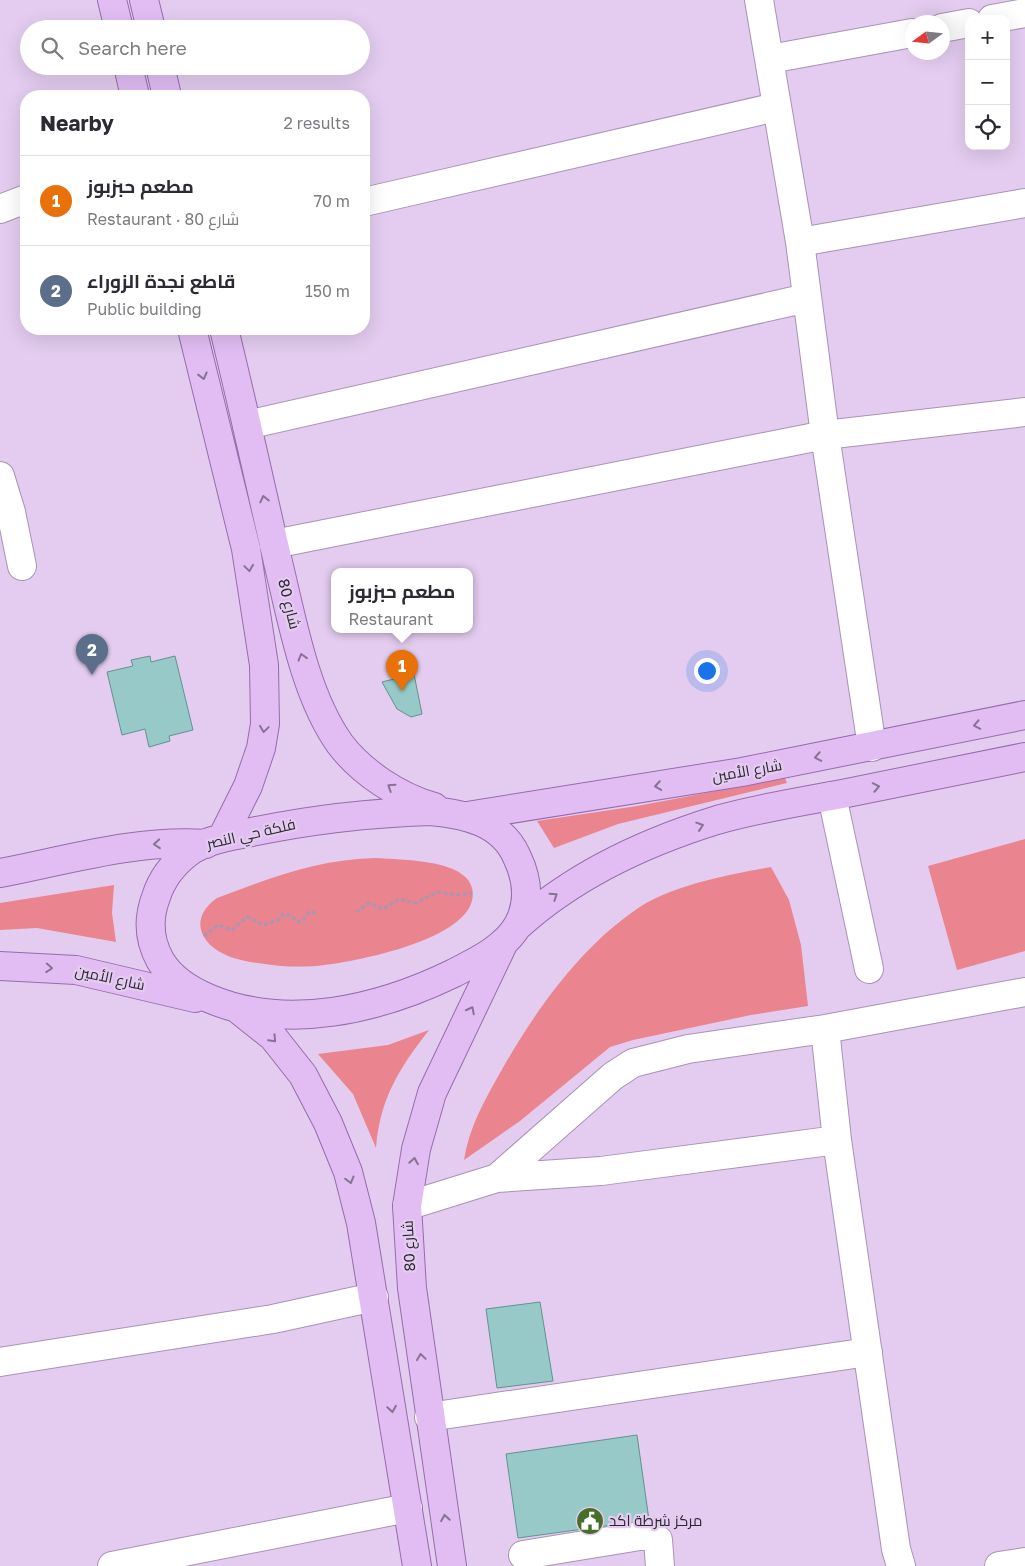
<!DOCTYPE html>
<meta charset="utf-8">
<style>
:root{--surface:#fff;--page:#f7f7f7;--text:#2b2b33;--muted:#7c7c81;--line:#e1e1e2;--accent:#486f2a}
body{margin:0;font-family:"Golos Text",Cairo,sans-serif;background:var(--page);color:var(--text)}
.controls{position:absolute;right:15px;top:15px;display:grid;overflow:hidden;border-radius:10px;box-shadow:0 5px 20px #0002}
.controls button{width:45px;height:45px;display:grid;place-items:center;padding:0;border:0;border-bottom:1px solid var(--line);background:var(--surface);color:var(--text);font:25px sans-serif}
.compass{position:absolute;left:905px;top:15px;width:45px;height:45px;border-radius:50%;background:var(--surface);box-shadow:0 5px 20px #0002;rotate:255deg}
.you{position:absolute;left:706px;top:670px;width:18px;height:18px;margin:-12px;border:4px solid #fff;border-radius:50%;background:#1a73e8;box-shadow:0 0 0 8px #1a73e833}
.badge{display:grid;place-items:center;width:32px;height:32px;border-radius:50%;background:var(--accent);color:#fff;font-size:16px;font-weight:700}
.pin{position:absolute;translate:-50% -41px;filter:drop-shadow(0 1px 2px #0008)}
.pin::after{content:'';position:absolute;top:26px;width:18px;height:15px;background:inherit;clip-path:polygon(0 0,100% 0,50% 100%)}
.popup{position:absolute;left:331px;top:568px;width:142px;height:65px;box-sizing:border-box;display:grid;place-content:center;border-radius:10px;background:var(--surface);filter:drop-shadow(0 1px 4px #0005);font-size:16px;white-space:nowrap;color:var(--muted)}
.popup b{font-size:19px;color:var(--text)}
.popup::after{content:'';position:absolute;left:50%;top:100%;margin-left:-10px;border:10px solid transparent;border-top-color:var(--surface)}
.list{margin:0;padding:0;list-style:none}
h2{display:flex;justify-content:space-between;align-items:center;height:65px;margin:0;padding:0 20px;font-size:21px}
h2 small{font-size:16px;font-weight:400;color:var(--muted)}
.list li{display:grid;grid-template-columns:32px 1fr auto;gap:15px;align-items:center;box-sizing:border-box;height:90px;padding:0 20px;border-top:1px solid var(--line)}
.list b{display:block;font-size:19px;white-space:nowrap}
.list p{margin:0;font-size:16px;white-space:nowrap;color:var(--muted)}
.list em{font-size:16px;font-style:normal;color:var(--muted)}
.icon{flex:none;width:28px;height:28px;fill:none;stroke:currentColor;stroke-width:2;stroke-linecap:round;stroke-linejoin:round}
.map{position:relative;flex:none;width:1025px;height:1566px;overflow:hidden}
.search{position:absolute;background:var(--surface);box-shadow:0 5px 20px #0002;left:20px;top:20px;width:350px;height:55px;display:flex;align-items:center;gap:12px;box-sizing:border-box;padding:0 18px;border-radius:28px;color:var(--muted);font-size:19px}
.panel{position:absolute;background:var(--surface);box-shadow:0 5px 20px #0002;left:20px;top:90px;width:350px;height:245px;border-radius:20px}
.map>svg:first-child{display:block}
.green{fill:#ea848f}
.building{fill:#96c9c7;stroke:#619290}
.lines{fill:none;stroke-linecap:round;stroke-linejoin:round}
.minor-casing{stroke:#a993b4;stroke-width:30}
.major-casing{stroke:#966cab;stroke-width:30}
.path{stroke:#a996b2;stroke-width:3;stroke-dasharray:4 2.5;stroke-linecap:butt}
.minor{stroke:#fff;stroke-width:28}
.major{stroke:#e1bdf4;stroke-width:28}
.oneway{stroke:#887294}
.labels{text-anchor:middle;stroke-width:4.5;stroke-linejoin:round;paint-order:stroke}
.street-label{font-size:15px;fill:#2f2633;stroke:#e3ccef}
.poi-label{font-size:15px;fill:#2f2633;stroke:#e3ccef;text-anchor:start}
</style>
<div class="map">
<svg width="1025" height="1566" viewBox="0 0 1025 1566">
<rect width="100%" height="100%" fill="#e3ccef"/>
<path class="green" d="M 785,778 L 787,783 L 618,824 L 554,848 L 537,821 L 637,806 Z
M 1025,839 L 1025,951 L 957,970 L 928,866 Z
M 376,858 C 401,860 465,859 472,888 C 484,937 358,961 325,965 C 308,967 289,967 272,965 C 256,963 238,961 224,954 C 197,941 191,916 217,898 C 269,878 320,859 376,858 Z
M 771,867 L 789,900 L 801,945 L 808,1006 L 751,1015 L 633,1040 L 610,1047 L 520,1121 L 464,1160 C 469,1128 484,1101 500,1073 C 533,1014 578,950 634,911 C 670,885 728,875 771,867 Z
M 114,885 L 112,913 L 116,942 L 37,928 L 0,930 L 0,903 Z
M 429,1030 C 399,1069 380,1098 376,1148 L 353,1094 L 318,1054 L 388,1045 Z"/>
<path class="building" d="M 150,656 L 151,662 L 175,656 L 193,730 L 169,736 L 170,741 L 149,747 L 145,729 L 122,735 L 107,672 L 133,666 L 131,660 Z
M 414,674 L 422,714 L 411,717 L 397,709 L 382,682 Z
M 540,1302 L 553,1381 L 497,1388 L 486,1309 Z
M 637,1435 L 649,1520 L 518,1538 L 506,1454 Z"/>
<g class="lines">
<g class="minor-casing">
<path id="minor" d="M 759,0 L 800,242 L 825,435 L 872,747
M 992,19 L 1025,13
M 942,28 L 969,23
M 770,59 L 912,33
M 364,202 L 776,107
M 0,209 L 26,199
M 800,242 L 1025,203
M 247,425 L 807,298
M 0,476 L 11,512 L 22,566
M 274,544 L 825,435 L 1025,412
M 832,796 L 869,969
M 825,1029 L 837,1140 L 896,1549 L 901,1566
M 497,1178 L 601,1171 L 837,1140
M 407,1206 L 497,1178 L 613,1076 L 633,1063 L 688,1049 L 825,1029 L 1025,992
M 0,1362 L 273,1319 L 374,1297
M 429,1417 L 868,1352
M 523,1555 L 646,1535 L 658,1540 L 660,1566
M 112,1566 L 408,1508
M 999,1566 L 1025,1562"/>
</g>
<g class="major-casing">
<path id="major" d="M 112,0 L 119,29
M 144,0 L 151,29
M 128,66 L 135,96
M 160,66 L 167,96
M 192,329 L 246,549 L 264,665 L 265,724 L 261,748 L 248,786 L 222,838
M 224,329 C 243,406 260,484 278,562 C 292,620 305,695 340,744 C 362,773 399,797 434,807
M 430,811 C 465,814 502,822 517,857 C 528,880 530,903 518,925 C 505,948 477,961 454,973 C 380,1009 287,1032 208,998 C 189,990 171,979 160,960 C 149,940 148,918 156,897 C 162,878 173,864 189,852 C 206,840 228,837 247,833 C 308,820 369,813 430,811 Z
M 467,816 L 742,772 L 1025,715
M 0,873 C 68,860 136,839 206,844
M 518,926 C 573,876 646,842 717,820 C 759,808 804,801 847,793 C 906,781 966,769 1025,757
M 0,966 L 76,970 L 195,998
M 239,1010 L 273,1037 L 303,1075 L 328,1123 L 348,1172 L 361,1223 L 417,1566
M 452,1566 L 412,1288 L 407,1206 L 416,1149 L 432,1093 L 504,942"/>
</g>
<path class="path" d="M 356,912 L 369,903 L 383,909 L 399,899 L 416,903 L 438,892 L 458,895 L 472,893
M 204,936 L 218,925 L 232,930 L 247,917 L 264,925 L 280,919 L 283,914 L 291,916 L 298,922 L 304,919 L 309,912 L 316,913"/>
<use href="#minor" class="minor"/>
<use href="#major" class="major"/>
</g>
<defs><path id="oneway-chevron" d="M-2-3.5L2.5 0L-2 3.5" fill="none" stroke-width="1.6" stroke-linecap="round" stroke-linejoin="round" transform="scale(1.25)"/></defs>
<g class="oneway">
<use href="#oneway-chevron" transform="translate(203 376) rotate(76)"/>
<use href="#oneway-chevron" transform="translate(264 499) rotate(-103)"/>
<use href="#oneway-chevron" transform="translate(249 568) rotate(82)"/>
<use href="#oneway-chevron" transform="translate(302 657) rotate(-107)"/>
<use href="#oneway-chevron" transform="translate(977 725) rotate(169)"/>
<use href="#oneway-chevron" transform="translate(264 729) rotate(98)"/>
<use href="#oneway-chevron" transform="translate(818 757) rotate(169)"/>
<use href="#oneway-chevron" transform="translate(658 786) rotate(171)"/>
<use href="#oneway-chevron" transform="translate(391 787) rotate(-147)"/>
<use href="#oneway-chevron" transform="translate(876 787) rotate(-11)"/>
<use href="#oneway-chevron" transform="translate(700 826) rotate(-18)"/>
<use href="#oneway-chevron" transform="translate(157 844) rotate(175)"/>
<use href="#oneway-chevron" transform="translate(554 896) rotate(-34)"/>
<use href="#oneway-chevron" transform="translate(49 968) rotate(4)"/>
<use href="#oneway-chevron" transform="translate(471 1010) rotate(-63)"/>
<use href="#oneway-chevron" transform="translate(273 1039) rotate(46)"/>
<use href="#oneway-chevron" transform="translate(414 1161) rotate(-81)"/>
<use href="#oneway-chevron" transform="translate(350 1180) rotate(75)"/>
<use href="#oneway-chevron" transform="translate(421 1357) rotate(-98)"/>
<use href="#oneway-chevron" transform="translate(392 1409) rotate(81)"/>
<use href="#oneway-chevron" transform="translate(445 1518) rotate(-99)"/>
</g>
<defs>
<g id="civic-disc" transform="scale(1.4375)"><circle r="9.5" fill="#486f2a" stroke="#e3ccef"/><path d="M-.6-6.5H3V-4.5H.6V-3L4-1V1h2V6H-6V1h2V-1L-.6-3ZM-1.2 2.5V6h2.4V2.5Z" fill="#fff"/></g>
</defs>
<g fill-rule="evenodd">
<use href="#civic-disc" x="590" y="1521"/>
</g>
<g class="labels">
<g class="street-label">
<text transform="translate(289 604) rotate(76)" y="5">شارع 80</text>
<text transform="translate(747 771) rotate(-10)" y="5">شارع الأمين</text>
<text transform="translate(251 834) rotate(-13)" y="5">فلكة حي النصر</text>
<text transform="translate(110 978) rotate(12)" y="5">شارع الأمين</text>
<text transform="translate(409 1246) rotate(-93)" y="5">شارع 80</text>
</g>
<g class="poi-label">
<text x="609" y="1526">مركز شرطة اكد</text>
</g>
</g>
</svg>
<div class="controls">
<button>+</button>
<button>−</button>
<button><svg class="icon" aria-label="locate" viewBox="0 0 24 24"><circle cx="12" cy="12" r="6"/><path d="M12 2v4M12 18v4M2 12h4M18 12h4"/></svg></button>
</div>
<svg class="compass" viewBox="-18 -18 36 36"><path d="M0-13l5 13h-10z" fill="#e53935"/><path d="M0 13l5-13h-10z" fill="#7c7c81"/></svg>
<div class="you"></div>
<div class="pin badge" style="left:402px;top:691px;background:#e8710a">1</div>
<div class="popup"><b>مطعم حبزبوز</b>Restaurant</div>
<div class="pin badge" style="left:92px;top:675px;background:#5c6f8a">2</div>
<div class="search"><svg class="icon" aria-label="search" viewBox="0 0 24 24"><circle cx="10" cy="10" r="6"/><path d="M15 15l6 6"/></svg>Search here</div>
<section class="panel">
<h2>Nearby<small>2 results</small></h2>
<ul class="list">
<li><span class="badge" style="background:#e8710a">1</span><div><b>مطعم حبزبوز</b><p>Restaurant · شارع 80</p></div><em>70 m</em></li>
<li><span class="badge" style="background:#5c6f8a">2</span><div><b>قاطع نجدة الزوراء</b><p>Public building</p></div><em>150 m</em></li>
</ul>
</section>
</div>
